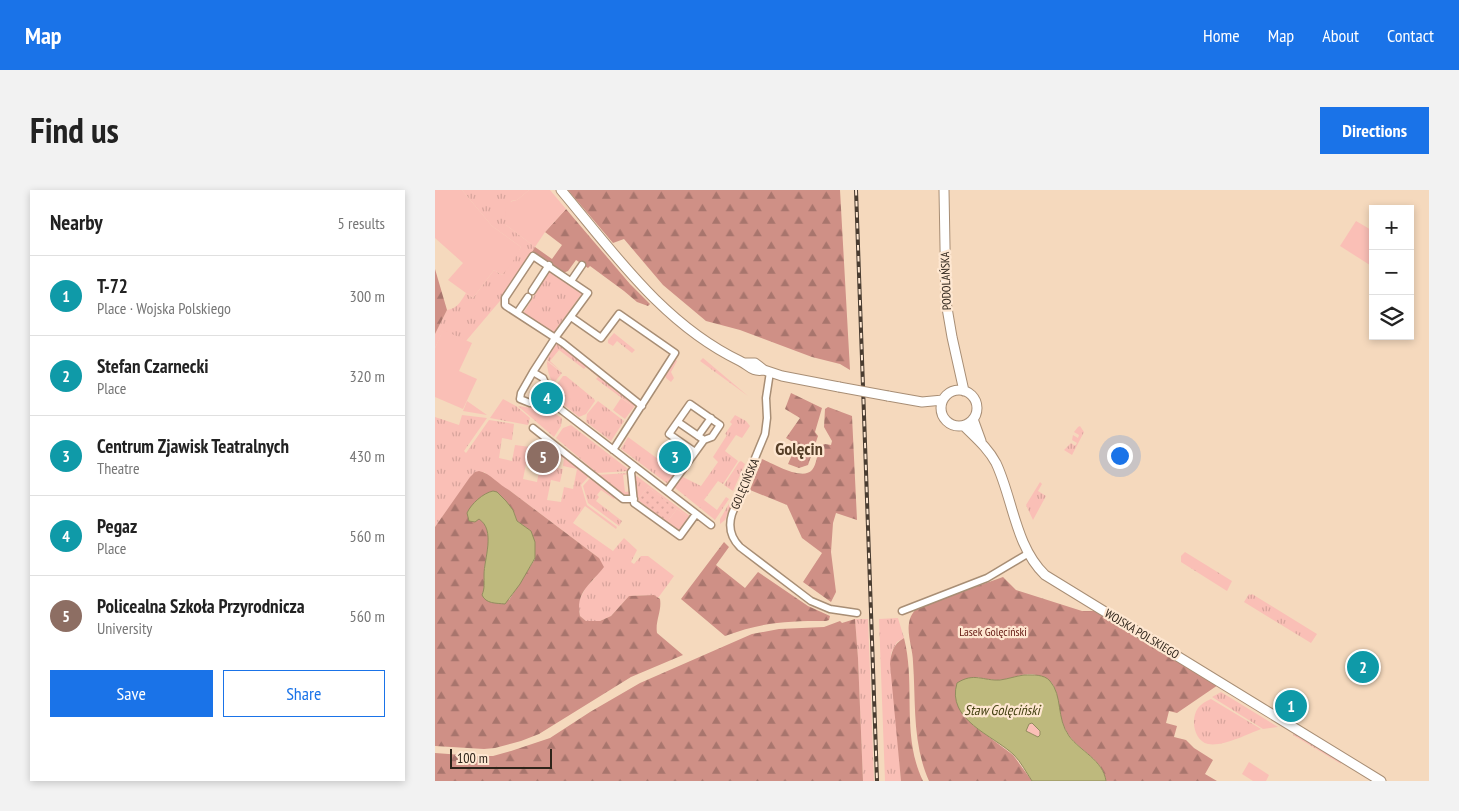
<!DOCTYPE html>
<meta charset="utf-8">
<style>
:root{--surface:#fff;--page:#f2f2f2;--text:#222;--muted:#767676;--line:#e0e0e0;--accent:#1a73e8}
body{margin:0;font-family:"PT Sans Narrow",sans-serif;background:var(--page);color:var(--text)}
.controls{position:absolute;right:15px;top:15px;display:grid;overflow:hidden;border-radius:0px;box-shadow:0 2px 8px #0003}
.controls button{width:45px;height:45px;display:grid;place-items:center;padding:0;border:0;border-bottom:1px solid var(--line);background:var(--surface);color:var(--text);font:25px sans-serif}
.scale{position:absolute;left:15px;bottom:12px;width:102px;box-sizing:border-box;padding-left:5px;border:2px solid #2e241a;border-top:0;font-size:14px;line-height:18px;white-space:nowrap;color:#2e241a;-webkit-text-stroke:4px #fee7d1;paint-order:stroke}
.you{position:absolute;left:684px;top:265px;width:18px;height:18px;margin:-12px;border:4px solid #fff;border-radius:50%;background:#1a73e8;box-shadow:0 0 0 8px #1a73e833}
.badge{display:grid;place-items:center;width:32px;height:32px;border-radius:50%;background:var(--accent);color:#fff;font-size:16px;font-weight:700}
.pin{position:absolute;translate:-50% -50%;border:2px solid #fff;box-shadow:0 1px 5px #0006}
.list{margin:0;padding:0;list-style:none}
h2{display:flex;justify-content:space-between;align-items:center;height:65px;margin:0;padding:0 20px;font-size:21px}
h2 small{font-size:16px;font-weight:400;color:var(--muted)}
.list li{display:grid;grid-template-columns:32px 1fr auto;gap:15px;align-items:center;box-sizing:border-box;height:80px;padding:0 20px;border-top:1px solid var(--line)}
.list b{display:block;font-size:19px;white-space:nowrap}
.list p{margin:0;font-size:16px;white-space:nowrap;color:var(--muted)}
.list em{font-size:16px;font-style:normal;color:var(--muted)}
.actions{display:flex;gap:10px;padding:15px 20px}
.actions a{flex:1;padding:11px 0;border:1px solid var(--accent);border-radius:0px;text-align:center;font-size:18px;color:var(--accent)}
.actions .main{background:var(--accent);color:#fff}
.icon{flex:none;width:28px;height:28px;fill:none;stroke:currentColor;stroke-width:2;stroke-linecap:round;stroke-linejoin:round}
.map{position:relative;flex:none;width:994px;height:591px;overflow:hidden;border-radius:0px}
header{display:flex;align-items:center;gap:30px;box-sizing:border-box;height:70px;padding:0 25px;background:var(--accent);color:#fff}
header strong{font-size:24px}
nav{display:flex;gap:28px;margin-inline-start:auto;font-size:18px}
.intro{display:flex;align-items:center;justify-content:space-between;box-sizing:border-box;height:120px;padding:0 30px}
h1{margin:0;font-size:35px}
.button{padding:12px 22px;border-radius:0px;background:var(--accent);color:#fff;font-size:18px;font-weight:700}
main{display:flex;gap:30px;padding:0 30px}
aside{flex:1;background:var(--surface);border-radius:0px;box-shadow:0 2px 8px #0003}
.map>svg:first-child{display:block}
.grass{fill:url(#grass-tufts)}
.forest{fill:url(#forest-firs);fill-rule:evenodd}
.park{fill:url(#park-dots)}
.garden{fill:#fabfb6}
.water{fill:#beb97d;stroke:#938c5f;fill-rule:evenodd}
.lines{fill:none;stroke-linecap:round;stroke-linejoin:round}
.street-casing{stroke:#a88e75;stroke-width:9}
.secondary-casing{stroke:#a88e75;stroke-width:11}
.street{stroke:#fff;stroke-width:6}
.secondary{stroke:#fff;stroke-width:9}
.rail-casing{stroke:#493c30;stroke-width:4}
.rail{stroke:#fee7d1;stroke-width:2;stroke-dasharray:5.5;stroke-linecap:butt}
.secondary-bridge-casing{stroke:#a88e75;stroke-width:11;stroke-linecap:butt}
.secondary-bridge{stroke:#fff;stroke-width:9}
.labels{text-anchor:middle;stroke-width:4.5;stroke-linejoin:round;paint-order:stroke}
.street-label{font-size:12px;fill:#2e241a;stroke:#fee7d1}
.park-label{font-size:12px;fill:#641912;stroke:#fee7d1}
.water-label{font-size:14px;font-style:italic;fill:#464213;stroke:#fee7d1}
.district-label{font-size:18px;font-weight:bold;fill:#563f28;stroke:#fee7d1}
</style>
<header>
<strong>Map</strong>
<nav><a>Home</a><a>Map</a><a>About</a><a>Contact</a></nav>
</header>
<div class="intro"><h1>Find us</h1><a class="button">Directions</a></div>
<main>
<aside>
<h2>Nearby<small>5 results</small></h2>
<ul class="list">
<li><span class="badge" style="background:#0f9aa8">1</span><div><b>T-72</b><p>Place · Wojska Polskiego</p></div><em>300 m</em></li>
<li><span class="badge" style="background:#0f9aa8">2</span><div><b>Stefan Czarnecki</b><p>Place</p></div><em>320 m</em></li>
<li><span class="badge" style="background:#0f9aa8">3</span><div><b>Centrum Zjawisk Teatralnych</b><p>Theatre</p></div><em>430 m</em></li>
<li><span class="badge" style="background:#0f9aa8">4</span><div><b>Pegaz</b><p>Place</p></div><em>560 m</em></li>
<li><span class="badge" style="background:#8d6e63">5</span><div><b>Policealna Szkoła Przyrodnicza</b><p>University</p></div><em>560 m</em></li>
</ul>
<div class="actions"><a class="main">Save</a><a>Share</a></div>
</aside>
<div class="map">
<svg width="994" height="591" viewBox="0 0 994 591">
<defs>
<pattern id="grass-tufts" width="24" height="20" patternUnits="userSpaceOnUse" patternTransform="scale(1.25)"><rect width="24" height="20" fill="#fabfb6"/><path d="M3 7l-1-3M5 7V3M7 7l1-3M15 17l-1-3M17 17v-4M19 17l1-3" fill="none" stroke="#d7a49c"/></pattern>
<pattern id="forest-firs" width="22" height="20" patternUnits="userSpaceOnUse" patternTransform="scale(1.25)"><rect width="22" height="20" fill="#cf9086"/><path d="M5 1l3.5 6h-7zM16 11l3.5 6h-7z" fill="#a8756d"/></pattern>
<pattern id="park-dots" width="8" height="8" patternUnits="userSpaceOnUse" patternTransform="scale(1.25)"><rect width="8" height="8" fill="#fabfb6"/><path d="M2 2h.1M6 6h.1" fill="none" stroke="#d7a49c" stroke-width="1.8" stroke-linecap="round"/></pattern>
</defs>
<rect width="100%" height="100%" fill="#f5d9bd"/>
<path class="grass" d="M 27,0 L 94,0 L 82,10 L 76,11 L 71,35 L 100,57 L 70,105 L 31,151 L 8,141 L 0,158 L 0,144 L 12,120 C 22,119 26,111 31,103 L 38,108 L 59,80 L 67,85 L 86,57 L 57,36 Z
M 115,80 L 148,102 L 117,145 L 89,125 L 89,122 Z
M 179,143 L 200,160 L 197,163 L 182,151 L 178,156 L 173,153 L 173,150 Z
M 123,152 L 201,214 L 199,217 L 161,189 L 163,187 L 151,177 L 149,179 L 124,160 L 115,171 L 127,182 L 112,170 L 114,165 Z
M 268,168 L 313,206 L 265,171 Z
M 240,169 L 242,171 L 236,182 L 239,188 L 236,192 L 231,188 L 230,184 Z
M 112,171 L 127,183 L 119,193 C 114,189 112,178 112,171 Z
M 128,186 L 131,186 L 159,209 L 160,211 L 151,224 L 144,227 L 125,212 L 119,198 Z
M 107,192 L 115,211 L 113,212 L 97,211 L 94,206 C 96,201 101,193 107,192 Z
M 68,209 L 81,216 L 95,228 L 93,235 L 55,228 Z
M 32,211 L 52,225 L 28,221 Z
M 163,211 L 189,231 L 176,251 L 151,232 L 152,224 Z
M 83,216 L 114,220 L 127,228 L 126,236 L 119,247 Z
M 27,225 L 52,228 L 29,261 L 31,263 L 54,230 L 79,234 L 77,250 L 67,248 L 64,268 L 77,271 L 80,255 L 103,258 L 101,271 L 92,269 L 88,289 L 102,292 L 105,276 L 128,279 L 125,292 L 116,290 L 112,310 L 126,312 L 129,297 L 138,299 L 142,279 L 128,276 L 129,268 L 116,265 L 117,262 L 128,264 L 155,285 L 146,295 L 152,315 L 182,337 L 181,339 L 150,316 L 138,333 L 178,361 L 189,348 L 202,360 L 196,372 L 199,374 L 206,366 L 213,366 L 239,386 L 223,408 L 219,405 L 194,406 L 176,426 L 165,431 L 151,431 L 145,426 L 143,413 L 151,397 L 160,388 L 164,368 L 74,300 L 65,296 L 49,282 L 14,318 L 0,337 L 0,227 L 24,235 Z
M 300,225 L 311,231 L 315,236 L 307,248 L 301,245 L 290,261 L 303,271 L 288,294 L 283,291 L 269,310 L 282,320 L 291,307 L 294,309 L 280,330 L 239,297 L 246,286 L 266,296 L 283,272 L 278,267 L 292,245 L 290,244 L 297,234 L 295,232 Z
M 136,235 L 193,279 L 194,281 L 162,283 L 121,248 L 128,238 Z
M 645,236 L 649,242 L 637,265 L 629,260 L 636,253 L 640,256 L 642,253 L 637,250 L 638,245 L 643,248 L 644,245 L 639,242 L 643,237 Z
M 193,247 L 242,283 L 233,294 L 186,259 Z
M 306,271 L 310,274 L 298,301 L 289,295 L 304,272 Z
M 194,283 L 194,284 L 188,285 L 190,302 L 196,301 L 192,307 L 189,307 L 161,285 Z
M 199,284 L 256,327 L 247,341 L 245,340 L 254,328 L 213,297 L 203,310 L 201,309 Z
M 156,287 L 181,306 L 179,309 L 166,300 L 162,305 L 164,307 L 161,311 L 187,331 L 184,336 L 153,313 L 148,296 Z
M 605,292 L 607,294 L 603,301 L 611,306 L 598,330 L 591,315 Z
M 295,312 L 298,312 L 290,330 L 285,334 L 285,329 Z
M 750,362 L 797,391 L 792,401 L 746,372 L 746,366 Z
M 814,404 L 816,405 L 817,404 L 882,444 L 876,453 L 809,412 Z
M 463,428 L 469,448 L 462,452 L 456,463 L 466,591 L 450,591 L 444,429 Z
M 420,429 L 433,429 L 439,591 L 428,591 L 423,468 Z
M 786,502 L 843,537 L 828,539 L 777,507 Z
M 850,506 L 865,515 L 859,526 L 844,517 Z
M 776,509 L 826,539 C 813,544 787,557 773,554 C 759,551 755,529 763,518 C 766,514 771,511 776,509 Z
M 597,533 L 605,541 L 605,545 L 603,547 L 592,543 L 591,540 L 594,534 Z
M 860,543 L 906,571 L 906,574 L 858,545 Z"/>
<path class="forest" d="M 133,0 L 405,0 L 415,180 L 405,174 L 377,167 L 305,140 L 271,131 L 228,95 L 189,49 L 178,53 Z
M 131,19 L 195,94 L 215,114 L 213,116 L 202,112 L 189,101 L 155,76 L 153,78 L 141,70 L 133,81 L 128,83 L 97,62 L 100,57 L 117,69 L 127,55 L 110,42 Z
M 0,79 L 12,120 L 0,144 Z
M 356,203 L 387,218 L 380,242 L 383,246 L 373,275 L 364,278 L 353,274 L 357,265 L 364,267 L 368,258 L 351,248 L 365,228 L 350,219 Z
M 393,217 L 417,226 L 422,330 L 401,323 L 398,333 L 396,362 L 401,402 L 396,412 L 368,392 L 387,363 L 367,348 L 352,315 L 315,300 L 327,269 C 339,274 367,291 377,280 C 382,274 382,263 385,256 L 390,254 L 396,255 L 397,251 L 389,237 L 390,219 Z
M 44,281 C 55,283 64,295 74,300 L 164,368 L 169,377 C 156,394 140,402 145,426 L 151,431 L 165,431 L 176,426 L 194,406 L 219,405 L 225,409 C 227,421 220,431 222,443 L 248,465 L 196,487 L 104,544 L 86,551 L 60,558 L 49,559 L 0,556 L 0,337 L 35,287 L 40,282 ZM 78,320 L 82,331 L 96,341 L 100,369 L 74,410 L 49,400 C 49,394 49,389 49,383 C 50,367 61,339 44,329 Z
M 289,352 L 294,357 L 281,375 L 310,398 L 323,382 L 373,416 L 395,426 L 394,430 L 391,431 C 352,431 327,432 290,446 L 246,409 Z
M 568,387 L 581,400 L 647,421 L 661,421 L 783,495 L 742,523 L 734,521 L 731,533 L 742,536 L 739,547 L 751,550 L 759,558 L 778,570 L 770,584 L 782,591 L 671,591 C 668,569 644,561 633,544 C 629,537 625,528 624,519 C 621,505 623,491 605,486 C 591,481 577,489 563,490 C 555,490 548,488 541,487 L 526,521 L 538,535 L 578,565 L 597,591 L 494,591 C 477,553 481,513 478,472 C 478,460 472,446 474,433 C 475,427 478,421 484,417 Z
M 420,429 L 423,468 L 428,591 L 0,591 L 0,563 L 41,566 L 58,566 L 76,561 L 115,548 L 155,522 L 205,493 L 317,444 L 344,439 L 389,437 L 405,431 L 407,433 Z
M 469,448 C 481,495 466,546 488,591 L 466,591 L 455,474 C 456,463 458,454 469,448 Z"/>
<path class="park" d="M 213,297 L 242,319 L 232,332 L 203,310 Z"/>
<path class="garden" d="M 0,0 L 27,0 L 57,36 L 86,57 L 77,73 L 67,85 L 59,80 L 38,108 L 13,90 L 28,73 L 0,48 Z
M 94,0 L 115,0 L 131,19 L 110,42 L 100,57 L 71,35 L 70,13 L 82,10 Z
M 921,31 L 938,41 L 938,77 L 905,56 Z
M 8,140 L 37,153 L 24,181 L 42,189 L 28,219 L 0,207 L 0,158 Z
M 186,208 L 199,217 L 190,229 L 178,220 Z
M 242,319 L 254,328 L 244,342 L 232,332 Z
M 814,572 L 834,585 L 831,591 L 818,591 L 807,584 Z"/>
<path class="water" d="M 58,301 L 62,302 L 71,311 L 78,320 L 82,331 L 96,341 L 100,352 L 100,368 L 85,394 L 70,414 C 61,413 51,414 47,405 C 50,398 49,393 49,385 C 49,369 61,340 44,329 L 40,332 L 34,331 L 32,323 C 36,314 48,303 58,301 Z
M 589,485 C 598,485 609,484 615,491 C 628,506 621,528 634,546 C 645,561 668,570 671,591 L 597,591 C 591,582 586,572 579,565 C 558,545 511,530 522,493 C 539,482 548,491 565,490 C 573,489 581,486 589,485 ZM 597,533 L 605,541 L 605,545 L 603,547 L 591,541 L 594,534 Z"/>
<g class="lines">
<g class="street-casing">
<path id="street" d="M 136,91 L 147,75
M 97,101 L 114,75
M 82,123 L 93,107
M 136,127 L 166,148 L 184,124 L 240,163 L 178,260
M 98,182 L 120,148 L 153,103 L 98,66 L 70,108 L 70,115 L 71,116 L 128,153 L 207,216
M 98,182 L 108,188 L 120,215 L 95,213 L 85,209 L 86,203 Z
M 335,182 L 331,208 L 332,228 L 330,244 L 297,324 C 293,337 296,348 305,357 L 376,411 L 395,419 L 422,423
M 120,215 L 276,335
M 243,232 L 269,250
M 98,238 L 188,309 L 199,309
M 263,246 L 276,228
M 200,277 L 196,282 L 199,313 L 245,346 L 261,324
M 232,301 L 269,250 L 277,247 L 285,235 L 255,214 L 234,244 L 260,262
M 467,421 L 552,388 L 594,363"/>
</g>
<g class="secondary-casing">
<path id="secondary" d="M 126,0 C 179,63 228,134 305,171 C 315,176 316,182 329,180
M 509,0 L 511,112 L 517,147 L 529,201
M 310,173 L 320,173 L 329,180 L 347,186 L 404,197
M506 218a18 18 0 1 1 36 0a18 18 0 1 1-36 0Z
M 453,206 L 487,212 L 508,210
M 538,229 L 546,251
M 529,236 C 541,248 553,258 561,273 C 578,309 580,356 610,385 L 946,591"/>
</g>
<use href="#street" class="street"/>
<use href="#secondary" class="secondary"/>
<g class="rail-casing">
<path id="rail" d="M 421,0 L 442,591"/>
</g>
<use href="#rail" class="rail"/>
<g class="secondary-bridge-casing">
<path id="secondary-bridge" d="M 404,197 L 453,206"/>
</g>
<use href="#secondary-bridge" class="secondary-bridge"/>
</g>
<g class="labels">
<g class="street-label">
<text transform="translate(511 91) rotate(-92)" y="4">PODOLAŃSKA</text>
<text transform="translate(310 294) rotate(-67)" y="4">GOLĘCIŃSKA</text>
<text transform="translate(707 444) rotate(31)" y="4">WOJSKA POLSKIEGO</text>
</g>
<g class="park-label">
<text x="558" y="446">Lasek Golęciński</text>
</g>
<g class="water-label">
<text x="567" y="525">Staw Golęciński</text>
</g>
<g class="district-label">
<text x="364" y="265">Golęcin</text>
</g>
</g>
</svg>
<div class="controls">
<button>+</button>
<button>−</button>
<button><svg class="icon" aria-label="layers" viewBox="0 0 24 24"><path d="M12 4l9 5-9 5-9-5zM3 14l9 5 9-5"/></svg></button>
</div>
<div class="scale">100 m</div>
<div class="you"></div>
<div class="pin badge" style="left:856px;top:516px;background:#0f9aa8">1</div>
<div class="pin badge" style="left:928px;top:477px;background:#0f9aa8">2</div>
<div class="pin badge" style="left:240px;top:267px;background:#0f9aa8">3</div>
<div class="pin badge" style="left:112px;top:208px;background:#0f9aa8">4</div>
<div class="pin badge" style="left:108px;top:267px;background:#8d6e63">5</div>
</div>
</main>
